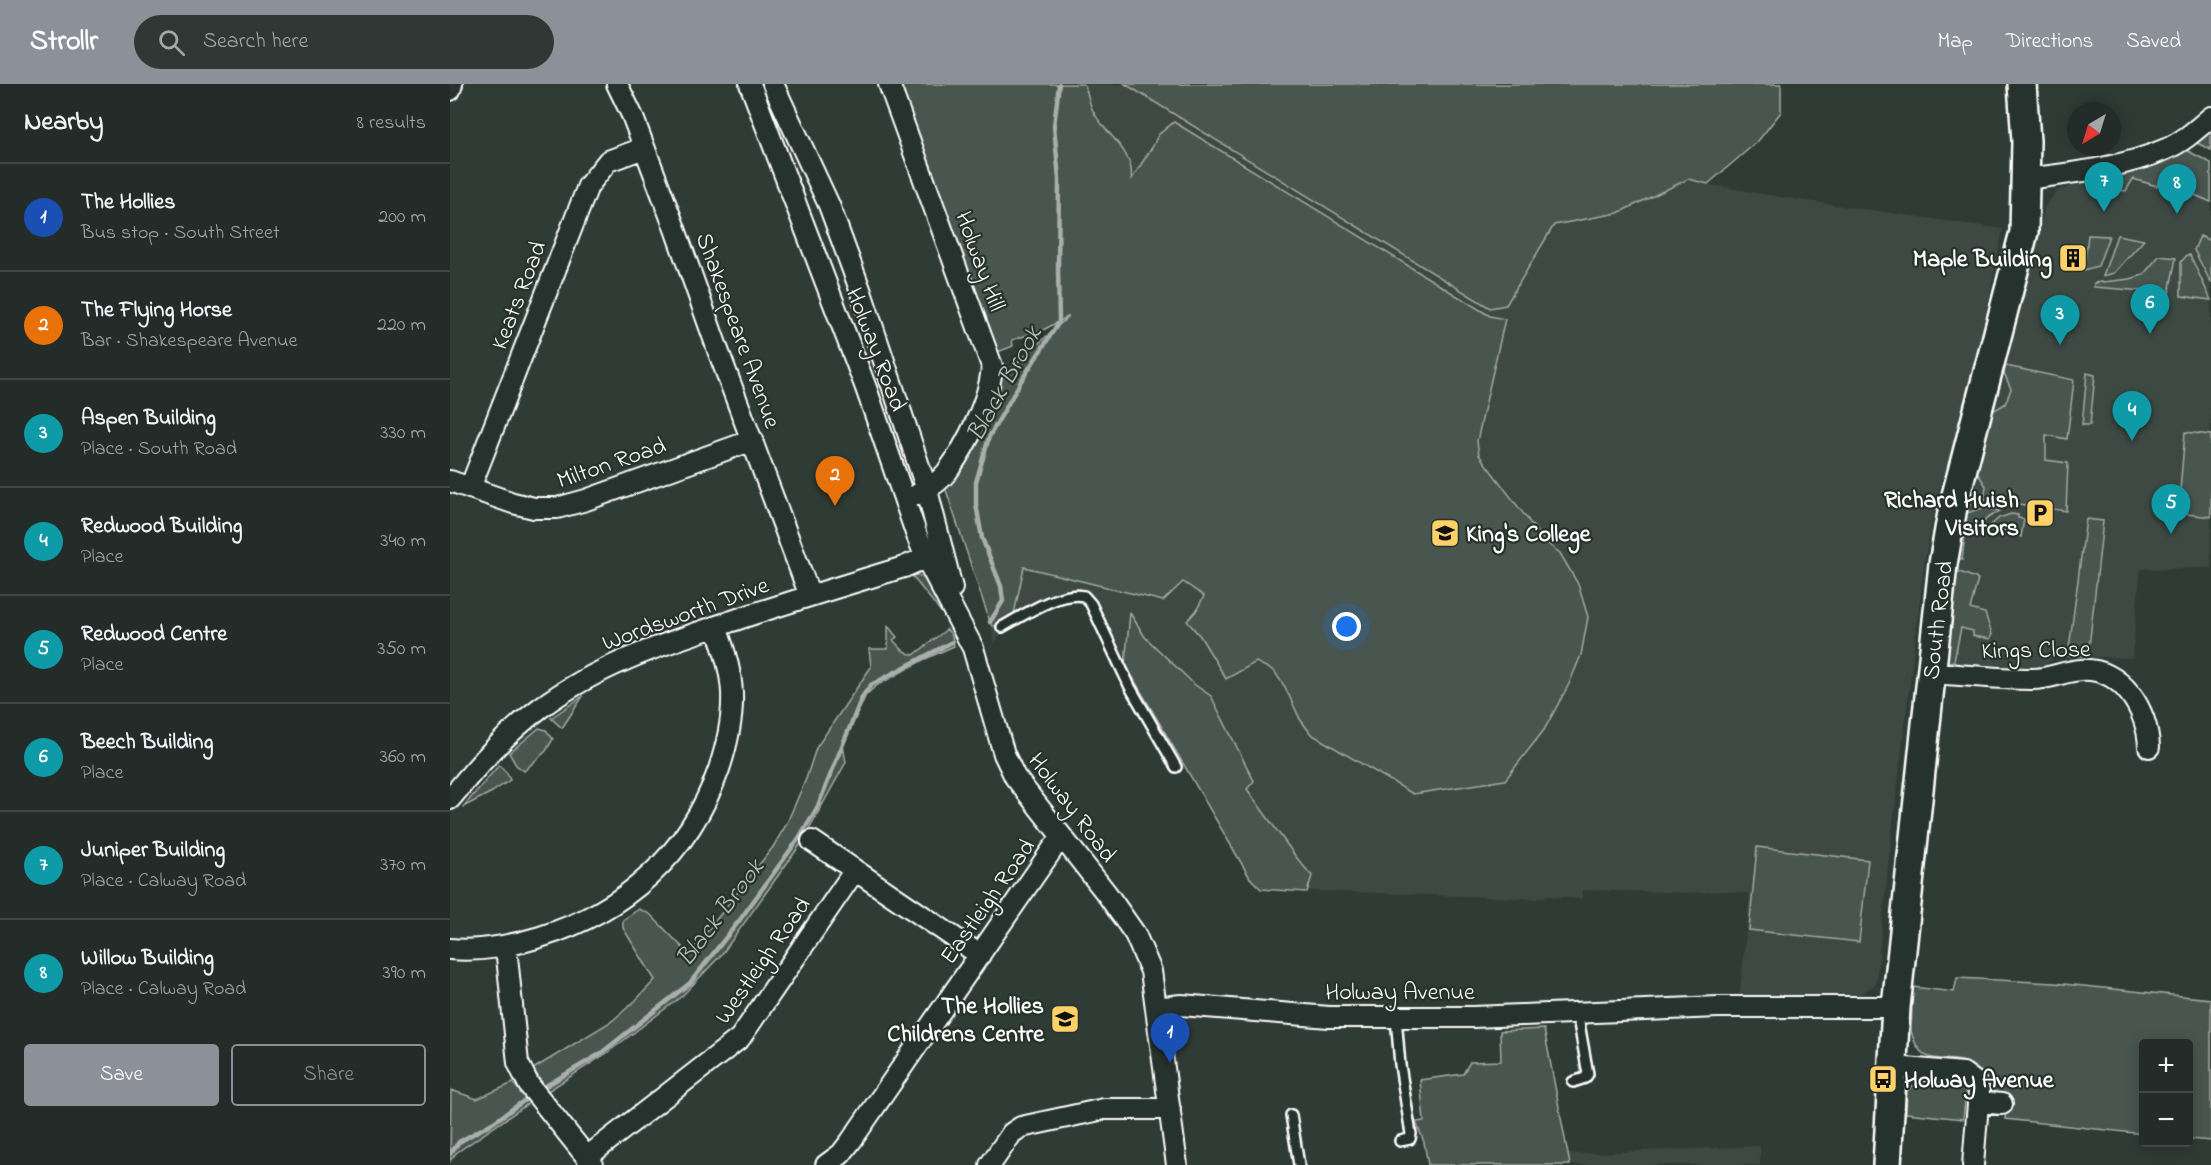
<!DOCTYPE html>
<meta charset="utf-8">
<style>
:root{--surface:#232c28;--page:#2f3834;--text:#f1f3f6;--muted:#a3a7a8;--line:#404845;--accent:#8c9099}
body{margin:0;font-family:"Indie Flower",sans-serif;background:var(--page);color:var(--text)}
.controls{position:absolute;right:18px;bottom:18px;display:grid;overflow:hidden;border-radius:6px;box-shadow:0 3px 15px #0003}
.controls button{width:54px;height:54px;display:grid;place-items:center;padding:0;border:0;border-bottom:2px solid var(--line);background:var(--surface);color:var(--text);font:30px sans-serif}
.compass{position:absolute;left:1617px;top:18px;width:54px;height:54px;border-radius:50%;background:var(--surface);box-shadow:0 3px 15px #0003;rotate:218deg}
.you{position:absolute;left:897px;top:543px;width:21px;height:21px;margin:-15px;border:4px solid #fff;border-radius:50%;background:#1a73e8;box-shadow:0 0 0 9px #1a73e833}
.badge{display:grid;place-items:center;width:39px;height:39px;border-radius:50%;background:var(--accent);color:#fff;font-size:20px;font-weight:700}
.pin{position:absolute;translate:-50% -50px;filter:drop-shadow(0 2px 3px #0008)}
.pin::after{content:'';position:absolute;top:32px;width:21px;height:18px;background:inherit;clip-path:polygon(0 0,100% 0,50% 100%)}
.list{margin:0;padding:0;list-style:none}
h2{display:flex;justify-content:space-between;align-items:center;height:78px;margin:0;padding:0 24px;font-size:26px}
h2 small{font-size:20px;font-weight:400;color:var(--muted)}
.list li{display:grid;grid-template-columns:39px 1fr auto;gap:18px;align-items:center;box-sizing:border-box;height:108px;padding:0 24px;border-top:2px solid var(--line)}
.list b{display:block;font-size:22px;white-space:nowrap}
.list p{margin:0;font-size:20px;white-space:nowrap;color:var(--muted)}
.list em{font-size:20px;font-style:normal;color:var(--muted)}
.actions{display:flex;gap:12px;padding:18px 24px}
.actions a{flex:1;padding:14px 0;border:2px solid var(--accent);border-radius:6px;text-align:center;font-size:21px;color:var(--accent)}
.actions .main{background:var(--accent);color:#fff}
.icon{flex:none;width:33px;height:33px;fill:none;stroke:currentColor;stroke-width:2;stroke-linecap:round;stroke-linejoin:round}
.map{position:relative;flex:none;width:1761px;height:1081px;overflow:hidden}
header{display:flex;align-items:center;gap:36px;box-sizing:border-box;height:84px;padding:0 30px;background:var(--accent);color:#fff}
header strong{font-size:28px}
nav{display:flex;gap:33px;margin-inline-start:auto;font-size:21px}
.search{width:420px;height:54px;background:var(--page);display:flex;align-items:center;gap:15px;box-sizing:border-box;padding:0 21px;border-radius:33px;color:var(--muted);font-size:22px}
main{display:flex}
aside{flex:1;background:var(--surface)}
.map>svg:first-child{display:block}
.built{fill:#3c4842}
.green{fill:#4a544f;stroke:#a4aaa7;stroke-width:1.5}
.water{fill:#707975;stroke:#a9afac;stroke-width:1.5}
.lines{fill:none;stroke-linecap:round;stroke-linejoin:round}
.stream{stroke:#a9afac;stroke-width:4.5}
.service-casing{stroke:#fff;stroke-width:14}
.minor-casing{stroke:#fff;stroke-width:24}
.secondary-casing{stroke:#fff;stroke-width:32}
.service{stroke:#26332d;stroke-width:9}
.minor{stroke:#26332d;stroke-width:20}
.secondary{stroke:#26332d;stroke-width:27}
.labels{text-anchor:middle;stroke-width:4.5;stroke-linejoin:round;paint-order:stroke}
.poi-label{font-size:24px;font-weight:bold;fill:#fff;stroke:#26332d;text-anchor:end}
.street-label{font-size:24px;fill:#fff;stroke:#26332d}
.water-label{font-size:26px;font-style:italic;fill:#b8bcba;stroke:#26332d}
</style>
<header>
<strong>Strollr</strong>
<div class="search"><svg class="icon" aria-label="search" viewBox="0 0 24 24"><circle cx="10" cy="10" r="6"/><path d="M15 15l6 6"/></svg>Search here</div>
<nav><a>Map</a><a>Directions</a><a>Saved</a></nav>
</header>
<main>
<aside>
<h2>Nearby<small>8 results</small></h2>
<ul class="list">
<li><span class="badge" style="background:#1a4fb4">1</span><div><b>The Hollies</b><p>Bus stop · South Street</p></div><em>200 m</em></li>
<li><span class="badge" style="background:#e8710a">2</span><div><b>The Flying Horse</b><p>Bar · Shakespeare Avenue</p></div><em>220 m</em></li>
<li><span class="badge" style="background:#0f9aa8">3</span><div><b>Aspen Building</b><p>Place · South Road</p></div><em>330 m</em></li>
<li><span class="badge" style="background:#0f9aa8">4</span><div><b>Redwood Building</b><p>Place</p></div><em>340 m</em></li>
<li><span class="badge" style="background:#0f9aa8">5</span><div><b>Redwood Centre</b><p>Place</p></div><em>350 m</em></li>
<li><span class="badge" style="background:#0f9aa8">6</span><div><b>Beech Building</b><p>Place</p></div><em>360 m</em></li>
<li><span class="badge" style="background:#0f9aa8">7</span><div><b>Juniper Building</b><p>Place · Calway Road</p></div><em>370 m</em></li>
<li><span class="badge" style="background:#0f9aa8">8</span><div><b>Willow Building</b><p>Place · Calway Road</p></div><em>390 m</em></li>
</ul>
<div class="actions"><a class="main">Save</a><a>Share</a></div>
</aside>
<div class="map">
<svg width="1761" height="1081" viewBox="0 0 1761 1081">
<rect width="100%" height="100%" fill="#2f3b35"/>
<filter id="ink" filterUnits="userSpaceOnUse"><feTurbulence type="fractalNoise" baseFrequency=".0167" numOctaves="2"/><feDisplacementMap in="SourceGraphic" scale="12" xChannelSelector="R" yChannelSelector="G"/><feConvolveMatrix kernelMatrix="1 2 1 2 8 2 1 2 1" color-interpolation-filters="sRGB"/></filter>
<g filter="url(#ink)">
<path class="built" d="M 603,0 L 1331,0 L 1331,28 L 1308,57 L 1258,100 L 1330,113 L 1553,145 L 1518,315 L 1488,409 L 1475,475 L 1441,756 L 1426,900 L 1411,910 L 1289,915 L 1300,810 L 1273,807 L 1243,809 L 1133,806 L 1132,815 L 1098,812 L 1087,815 L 811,805 L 800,794 L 731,678 L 675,580 L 639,509 L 624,507 L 585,520 L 564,530 L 544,560 L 541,541 L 501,422 L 534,374 L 622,230 Z
M 1761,79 L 1761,484 L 1691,485 L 1682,574 L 1607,572 L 1586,588 L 1495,579 L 1514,430 L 1554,289 L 1595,122 L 1608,106 L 1678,87 Z
M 1310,1062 L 1310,1081 L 1120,1081 L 1118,1070 Z"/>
<path class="green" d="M 445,0 L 634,0 C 638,9 639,19 643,27 C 653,48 686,68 681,96 L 703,62 L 708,51 L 724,38 L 1040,232 L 1055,235 L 1027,357 L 1029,371 L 1094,457 L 1110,469 L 1128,500 L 1138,533 L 1131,571 L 1119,600 L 1094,646 L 1055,696 L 963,710 L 861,650 L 850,635 L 835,603 L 824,587 L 806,578 L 776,595 L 750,552 L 737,537 L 746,527 L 754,512 L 733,498 L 713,517 L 574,483 L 564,530 L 547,543 L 541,541 L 495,403 L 547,297 L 619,232 L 593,246 L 562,256 L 563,262 L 545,269 Z
M 675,0 L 1331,0 L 1331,28 L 1308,57 L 1258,100 L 1238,95 L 1168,129 L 1104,141 L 1056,221 L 1040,224 Z
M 1761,42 L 1761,66 L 1743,57 Z
M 1734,65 L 1761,79 L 1761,118 L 1710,96 L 1707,102 L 1683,95 L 1676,107 L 1653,104 L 1653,100 L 1678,87 Z
M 1638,151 L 1659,152 L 1648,182 L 1634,186 Z
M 1667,151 L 1694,156 L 1664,189 L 1653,192 Z
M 1750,152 L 1761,157 L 1761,199 L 1744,166 Z
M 1737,171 L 1740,171 L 1761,216 L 1731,212 L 1731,178 Z
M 1709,172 L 1726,174 L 1719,209 L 1644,203 L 1644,199 L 1680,195 L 1693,191 Z
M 1556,282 L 1624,296 L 1617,355 L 1596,351 L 1596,376 L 1618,379 L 1616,427 L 1534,415 L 1536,402 L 1526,387 L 1543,327 L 1555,320 L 1561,305 L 1554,289 Z
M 1637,289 L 1645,291 L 1640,341 L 1632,341 Z
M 1735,348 L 1761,351 L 1761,433 L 1728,429 Z
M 1532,424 L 1550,427 L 1536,435 L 1530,446 L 1516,442 L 1512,476 L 1509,474 L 1514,430 Z
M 1561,430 L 1568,431 L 1568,434 L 1574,435 L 1571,453 L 1541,441 L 1549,434 Z
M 1636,435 L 1653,437 L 1638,572 L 1618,572 Z
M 1507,487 L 1528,495 L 1520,525 L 1535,529 L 1542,550 L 1540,555 L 1523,552 L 1523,547 L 1511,544 L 1504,577 L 1495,579 Z
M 468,491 L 483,501 L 504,544 L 462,492 Z
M 680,529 L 695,553 L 745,601 L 761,612 L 804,697 L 797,705 L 846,773 L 862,792 L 857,808 L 811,805 L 800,794 L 675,580 Z
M 438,542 L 447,553 L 443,556 C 450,563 453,569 464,571 L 497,545 L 502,552 L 504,562 L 473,576 L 426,602 L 416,611 L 393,662 L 396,678 L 350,761 L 272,870 L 232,912 L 157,969 L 98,1007 L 83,985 L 162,937 L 185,917 L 205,896 L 173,844 L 173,836 L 189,825 L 200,830 L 235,866 L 241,868 L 323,763 L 336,741 L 356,695 L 366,664 L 421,583 L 419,565 L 438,565 Z
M 133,612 L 112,644 L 101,634 Z
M 89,644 L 96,646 L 103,655 L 96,667 L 74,687 L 66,681 L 59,669 Z
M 49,681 L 57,689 L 60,696 L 42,708 L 13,723 Z
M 1307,763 L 1418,776 L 1409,858 L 1299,846 Z
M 1507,894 L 1604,899 L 1761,915 L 1761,1057 L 1739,1055 L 1738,960 L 1694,960 L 1693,1050 L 1555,1035 L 1558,1011 C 1530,1007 1546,997 1525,983 C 1499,965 1472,991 1461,947 L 1463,903 L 1504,908 Z
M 1094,945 L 1120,1081 L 978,1081 L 974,1058 L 966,1038 L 974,1037 L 970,996 L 1013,990 L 1020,978 L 1051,977 L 1050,947 Z
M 63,999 L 79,1019 L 6,1069 L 0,1077 L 1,1006 L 27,1015 Z
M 1466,999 L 1511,1001 L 1516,1009 L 1513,1035 L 1456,1029 L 1457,1007 Z"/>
<path class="water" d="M 1684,324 L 1692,325 L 1690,343 L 1682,342 Z"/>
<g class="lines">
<path class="stream" d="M 540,538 L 553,517 L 551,502 L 532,454 L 526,420 L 526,398 L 539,353 L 571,297 L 609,238 L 608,185 L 609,95 L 604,42 L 609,0
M 89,1006 L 150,970 L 240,899 L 289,837 L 349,754 L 367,724 L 412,613 L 421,601 L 502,558
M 0,1070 L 9,1058 L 44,1038 L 82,1011"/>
<g class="service-casing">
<path id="service" d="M 552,543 C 574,531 609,507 634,512 L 641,520 L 680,603 L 726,683
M 946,933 L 950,981 L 961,1050 L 960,1055 L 950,1057
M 1123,998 L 1135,994 L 1138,990 L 1127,928
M 841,1031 L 849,1081"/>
</g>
<g class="minor-casing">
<path id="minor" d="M 167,0 L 182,31 L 224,142 L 269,269 L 360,512
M 300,0 L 416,304 L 466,449 L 476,474 L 523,564 L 554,670 L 565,693 L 657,810 L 685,850 L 701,887 L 727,1081
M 323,0 L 379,121 L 411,208 L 477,406 L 502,504
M 439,0 L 542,282 C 540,315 517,361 497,388 C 490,397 478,405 468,410
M 0,6 L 2,0
M 1576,95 C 1622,89 1673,84 1716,65 C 1733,58 1747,45 1761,33
M 0,397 L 63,419 L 84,424 L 107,424 L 136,416 L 303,356
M 20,404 L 138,102 L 158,77 L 194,64
M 1481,589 C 1514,591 1548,595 1582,595 C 1602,595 1613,587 1631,586 C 1672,583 1698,627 1699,663
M 0,715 C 27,682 55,650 90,624 C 149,580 219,558 288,535 C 343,517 398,500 454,483 L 486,469
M 362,757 L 530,871
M 56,863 L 68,979 L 79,1001 L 143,1081
M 0,865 C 31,868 60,862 90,853 C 175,827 239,770 269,685 C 277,661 283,635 282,609 C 281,586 274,564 266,543
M 706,924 L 731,921 L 879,933 L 1023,933 L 1268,923 L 1446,923
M 1444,983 L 1513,989 L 1525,998 L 1529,1007 L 1523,1081
M 1528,1018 L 1552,1020
M 137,1073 L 290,954 L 405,786
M 376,1081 L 391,1070 L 401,1057 L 604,763 L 613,756
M 540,1081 L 562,1049 L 571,1043 L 654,1025 L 720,1025"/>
</g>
<g class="secondary-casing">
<path id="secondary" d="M 1437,1081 L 1446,923 L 1493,480 L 1503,423 L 1574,148 L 1576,57 L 1572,0"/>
</g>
<use href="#service" class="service"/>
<use href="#minor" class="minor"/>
<use href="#secondary" class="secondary"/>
</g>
</g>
<defs>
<g id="building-square" transform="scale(1.5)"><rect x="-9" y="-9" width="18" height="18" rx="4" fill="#ffd166" stroke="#26332d"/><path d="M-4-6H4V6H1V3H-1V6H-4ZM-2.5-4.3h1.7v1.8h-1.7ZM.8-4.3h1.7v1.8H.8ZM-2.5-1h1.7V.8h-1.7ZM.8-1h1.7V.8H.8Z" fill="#111"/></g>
<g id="parking-square" transform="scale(1.5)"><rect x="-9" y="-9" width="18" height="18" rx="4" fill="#ffd166" stroke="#26332d"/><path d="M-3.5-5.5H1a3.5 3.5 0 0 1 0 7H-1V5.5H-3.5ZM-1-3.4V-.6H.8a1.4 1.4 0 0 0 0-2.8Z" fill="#111"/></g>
<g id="school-square" transform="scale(1.5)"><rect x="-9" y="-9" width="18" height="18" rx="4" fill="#ffd166" stroke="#26332d"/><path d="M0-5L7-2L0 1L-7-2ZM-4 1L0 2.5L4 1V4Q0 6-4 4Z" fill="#111"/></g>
<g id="bus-square" transform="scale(1.5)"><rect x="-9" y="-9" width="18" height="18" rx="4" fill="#ffd166" stroke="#26332d"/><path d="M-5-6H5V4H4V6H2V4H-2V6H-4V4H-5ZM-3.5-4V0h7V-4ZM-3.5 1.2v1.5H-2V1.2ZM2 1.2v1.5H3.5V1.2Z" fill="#111"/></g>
</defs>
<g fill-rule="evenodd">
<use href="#building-square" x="1623" y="174"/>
<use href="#parking-square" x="1590" y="429"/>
<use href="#school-square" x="995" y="449"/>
<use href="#school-square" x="615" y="935"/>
<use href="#bus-square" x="1433" y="995"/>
</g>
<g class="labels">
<g class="poi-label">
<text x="1602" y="182">Maple Building</text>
<text x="1569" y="423">Richard Huish<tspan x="1569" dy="28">Visitors</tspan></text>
<text x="1016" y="457" text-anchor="start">King's College</text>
<text x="594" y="929">The Hollies<tspan x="594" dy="28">Childrens Centre</tspan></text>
<text x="1454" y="1003" text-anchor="start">Holway Avenue</text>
</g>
<g class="street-label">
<text transform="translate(531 177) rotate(70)" y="8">Holway Hill</text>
<text transform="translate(68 211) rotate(-69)" y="8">Keats Road</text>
<text transform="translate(289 246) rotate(70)" y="8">Shakespeare Avenue</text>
<text transform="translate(427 265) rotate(69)" y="8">Holway Road</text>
<text transform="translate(161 378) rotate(-19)" y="8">Milton Road</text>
<text transform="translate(235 529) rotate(-20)" y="8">Wordsworth Drive</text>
<text transform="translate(1487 536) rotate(-83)" y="8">South Road</text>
<text transform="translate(1586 565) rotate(-1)" y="8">Kings Close</text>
<text transform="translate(623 723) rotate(53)" y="8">Holway Road</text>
<text transform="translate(537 817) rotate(-55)" y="8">Eastleigh Road</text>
<text transform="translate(312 876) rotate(-55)" y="8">Westleigh Road</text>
<text x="950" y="915">Holway Avenue</text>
</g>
<g class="water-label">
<text transform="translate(553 299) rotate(-61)" y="9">Black Brook</text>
<text transform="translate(269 828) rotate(-53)" y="9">Black Brook</text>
</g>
</g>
</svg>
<div class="controls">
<button>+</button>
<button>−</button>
</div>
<svg class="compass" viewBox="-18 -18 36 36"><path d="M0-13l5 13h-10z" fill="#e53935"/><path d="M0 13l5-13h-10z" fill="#a3a7a8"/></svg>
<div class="you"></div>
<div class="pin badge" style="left:720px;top:979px;background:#1a4fb4">1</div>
<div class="pin badge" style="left:385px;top:422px;background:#e8710a">2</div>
<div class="pin badge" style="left:1610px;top:261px;background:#0f9aa8">3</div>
<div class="pin badge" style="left:1682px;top:357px;background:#0f9aa8">4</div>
<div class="pin badge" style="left:1721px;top:450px;background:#0f9aa8">5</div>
<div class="pin badge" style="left:1700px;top:250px;background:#0f9aa8">6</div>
<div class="pin badge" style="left:1654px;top:128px;background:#0f9aa8">7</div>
<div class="pin badge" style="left:1727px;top:130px;background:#0f9aa8">8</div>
</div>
</main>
